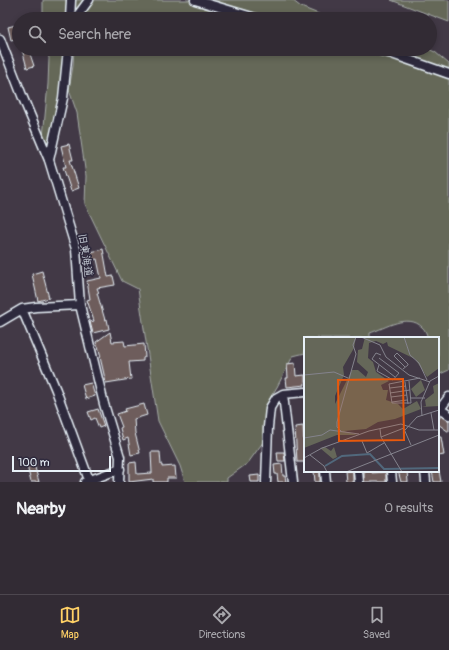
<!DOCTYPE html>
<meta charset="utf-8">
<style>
:root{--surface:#322b34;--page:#3d3740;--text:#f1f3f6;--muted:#a8a7ac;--line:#4d474f;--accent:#ffd166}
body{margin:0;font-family:Pangolin,"Klee One",sans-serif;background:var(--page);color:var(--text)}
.scale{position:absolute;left:12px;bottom:10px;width:99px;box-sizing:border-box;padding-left:4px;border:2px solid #e8f1f8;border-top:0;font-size:11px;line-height:14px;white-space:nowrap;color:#e8f1f8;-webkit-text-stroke:3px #2f2a3d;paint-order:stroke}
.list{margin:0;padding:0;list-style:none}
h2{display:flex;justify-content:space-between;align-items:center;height:52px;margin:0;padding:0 16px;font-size:17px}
h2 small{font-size:13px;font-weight:400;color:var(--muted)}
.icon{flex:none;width:22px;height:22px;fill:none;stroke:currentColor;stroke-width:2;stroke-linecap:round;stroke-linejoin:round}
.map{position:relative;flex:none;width:449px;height:482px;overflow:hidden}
.search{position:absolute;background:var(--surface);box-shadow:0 2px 6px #0003;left:12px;right:12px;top:12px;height:44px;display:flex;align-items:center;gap:10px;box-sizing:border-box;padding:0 14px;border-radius:22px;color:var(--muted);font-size:15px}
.sheet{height:112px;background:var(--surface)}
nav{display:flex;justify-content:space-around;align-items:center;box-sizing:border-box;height:56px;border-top:1px solid var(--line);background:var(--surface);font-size:11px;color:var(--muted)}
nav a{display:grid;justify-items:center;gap:2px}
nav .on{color:var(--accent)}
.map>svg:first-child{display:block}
.green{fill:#656759;stroke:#a6aca8}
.building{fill:#6e5d5b;stroke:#e8f1f8}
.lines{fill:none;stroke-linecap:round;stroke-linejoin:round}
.minor-casing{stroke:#e8f1f8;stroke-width:11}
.minor{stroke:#2f2a3d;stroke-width:8}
.labels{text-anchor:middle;stroke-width:3.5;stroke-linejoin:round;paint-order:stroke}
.street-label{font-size:11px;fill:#e8f1f8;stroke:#2f2a3d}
.inset-river{fill:none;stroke:#51687c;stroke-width:2}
.inset-road{fill:none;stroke:#84838d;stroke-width:1}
.view{fill:#e8590c;fill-opacity:0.15;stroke:#e8590c;stroke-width:2}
.inset-edge{fill:none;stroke:#e8f1f8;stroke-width:2}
</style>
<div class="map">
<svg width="449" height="482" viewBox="0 0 449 482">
<rect width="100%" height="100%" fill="#423946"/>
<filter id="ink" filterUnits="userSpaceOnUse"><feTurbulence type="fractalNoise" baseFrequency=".025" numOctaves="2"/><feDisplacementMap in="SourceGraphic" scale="8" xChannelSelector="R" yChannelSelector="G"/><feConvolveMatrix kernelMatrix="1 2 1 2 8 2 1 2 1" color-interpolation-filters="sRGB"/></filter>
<g filter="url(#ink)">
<path class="green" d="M 43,0 L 68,0 L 67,19 L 43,19 Z
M 72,0 L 292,0 L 301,7 L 331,19 L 72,19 Z
M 391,0 L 449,0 L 449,22 Z
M 46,49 L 63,49 L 60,96 L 50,155 L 43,137 L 48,84 L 49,58 Z
M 74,49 L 428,49 L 435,52 L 449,64 L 449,370 L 438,375 L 438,338 L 428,338 C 427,335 425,329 422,327 C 408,313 385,328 370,333 L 370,338 L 305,338 L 305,353 L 293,356 L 277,387 L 266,405 L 265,426 L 266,438 L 248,463 L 227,478 L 227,482 L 185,482 L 180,466 L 158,421 L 138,289 L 122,281 L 85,204 L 86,176 L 77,113 L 69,90 L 73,66 Z"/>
<path class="building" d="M 16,25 L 19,38 L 11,40 L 8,27 Z
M 22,49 L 41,49 L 41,51 L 30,54 L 34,66 L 27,68 Z
M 69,144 L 73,160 L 70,160 L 79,188 L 71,191 L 63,167 L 66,167 L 61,146 Z
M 103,249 L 108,277 L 113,276 L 115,285 L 97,288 L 99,293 L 97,293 L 105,320 L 107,319 L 109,329 L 93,333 L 90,322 L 94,321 L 87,300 L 90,299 L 87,281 L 101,278 L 97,259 L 93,260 L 91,252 Z
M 42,271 L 49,298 L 38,301 L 32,274 Z
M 110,332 L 112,342 L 124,341 L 125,346 L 144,344 L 145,357 L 143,358 L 143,361 L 129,362 L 131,379 L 106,383 L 100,357 L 101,357 L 98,346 L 97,346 L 96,342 Z
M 295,363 L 296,376 L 305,375 L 305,385 L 287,387 L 286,378 L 288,378 L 287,364 Z
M 91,383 L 95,396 L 86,399 L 82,385 Z
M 144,404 L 147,415 L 134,419 L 135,433 L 140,453 L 131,455 L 128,438 L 123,440 L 120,428 L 122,427 L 117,414 L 126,411 L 125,409 Z
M 98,409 L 104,426 L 99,428 L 95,418 L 91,420 L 88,412 Z
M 441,416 L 449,420 L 449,432 L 438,424 L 438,420 Z
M 303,426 L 305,462 L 297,462 L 295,427 Z
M 438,437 L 441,437 L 444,455 L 438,456 Z
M 151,452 L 160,452 L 161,465 L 162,465 L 162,467 L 175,466 L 176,478 L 167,478 L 167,482 L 153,482 L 153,479 L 129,482 L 129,463 L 136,462 L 137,474 L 152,473 Z
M 277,452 L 284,452 L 285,461 L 278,461 Z
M 34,464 L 39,482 L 31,482 L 27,466 Z
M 282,464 L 283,476 L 285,476 L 286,482 L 278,482 L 277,474 L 275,474 L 274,465 Z
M 314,471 L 320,471 L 320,482 L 315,482 Z
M 345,471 L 353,471 L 353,482 L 346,482 Z
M 364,471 L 372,471 L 372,473 L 386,472 L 386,482 L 364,482 Z
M 398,471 L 407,471 L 408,482 L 401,482 Z
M 432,471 L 439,471 L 441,482 L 434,482 Z
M 259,475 L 259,482 L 251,482 L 250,476 Z"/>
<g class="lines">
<g class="minor-casing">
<path id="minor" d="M 195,0 L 259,19
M 70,19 L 71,0
M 75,19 L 89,0
M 0,39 L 23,98 L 49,160 L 76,249 L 80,305 L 104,404 L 120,457 L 119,482
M 373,49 L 392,54 L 449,74
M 49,160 L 63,98 L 68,49
M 22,309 L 56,390 L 89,480
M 0,322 L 22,309 L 36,307 L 80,305
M 283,394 L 293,482
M 449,397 L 440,409 L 449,415
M 325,471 L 326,482
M 358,471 L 359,482
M 391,471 L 392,482
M 425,471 L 426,482
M 85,482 L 120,469
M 266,482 L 268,427 L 270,408 L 276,398 L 283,394 L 305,392"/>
</g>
<use href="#minor" class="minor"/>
</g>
</g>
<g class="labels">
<g class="street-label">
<text transform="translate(86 255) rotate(81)" y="4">旧東海道</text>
</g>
</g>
<g transform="translate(304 337)">
<rect width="135" height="135" fill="#423946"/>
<path d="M 0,0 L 52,0 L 50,11 L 39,30 L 40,38 L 31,59 L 31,67 L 48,33 L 54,33 L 62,40 L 64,35 L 53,25 L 54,13 L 58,12 L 61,0 L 135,0 L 135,31 L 123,40 L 111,22 L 84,9 L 83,5 L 79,7 L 72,4 L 65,6 L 64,21 L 69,25 L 72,35 L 85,44 L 77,48 L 79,53 L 84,53 L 82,63 L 94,67 L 99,72 L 113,64 L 117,72 L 91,82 L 74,85 L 62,92 L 40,94 L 53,98 L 33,98 L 0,111 ZM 117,43 L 121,53 L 112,60 L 107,52 ZM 135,46 L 135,69 L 118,70 L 122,69 L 121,63 L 130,56 L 129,49 ZM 21,110 L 27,114 L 30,110 L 33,120 L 29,122 L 16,111 Z" fill="#656759"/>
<path class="inset-river" d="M 21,129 L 38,119 L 66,117 L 80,132 L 135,131"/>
<path class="inset-road" d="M 57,0 L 76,8 L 82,20 L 105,38 L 126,45M 100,0 L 106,18 L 115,26 L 123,43M 77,18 L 72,16 L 68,22 L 91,40M 75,28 L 73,34 L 89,43 L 95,36 L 75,21M 99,32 L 104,28 L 104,27 L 93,16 L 90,19 L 101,30M 0,38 L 30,35 L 44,41M 105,44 L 107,66 L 88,66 L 85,47 L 116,41M 101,45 L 104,67M 0,50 L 0,86M 86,51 L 102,49M 86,56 L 106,53M 87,60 L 103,58M 107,61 L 121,61M 88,65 L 103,63M 127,76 L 130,93M 118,79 L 117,65 L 126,44 L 135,39M 76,92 L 77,100 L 98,135M 100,92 L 107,108M 101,93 L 113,80 L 135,73M 38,95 L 33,90 L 33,85 L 52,17 L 49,8 L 52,0M 77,100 L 100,91M 0,101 L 18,98 L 26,93 L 55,97M 58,104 L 63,116 L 80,106M 6,118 L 20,129 L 23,135M 0,121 L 18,111 L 65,94 L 97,87 L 115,93 L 135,93M 42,135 L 135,98"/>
<path class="view" d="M 99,42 L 100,103 L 35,104 L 34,43 Z"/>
<rect width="135" height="135" class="inset-edge"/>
</g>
</svg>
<div class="scale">100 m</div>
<div class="search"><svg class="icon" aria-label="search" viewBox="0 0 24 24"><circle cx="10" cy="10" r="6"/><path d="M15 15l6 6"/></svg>Search here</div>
</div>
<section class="sheet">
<h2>Nearby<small>0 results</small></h2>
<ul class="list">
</ul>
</section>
<nav>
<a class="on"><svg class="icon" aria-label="map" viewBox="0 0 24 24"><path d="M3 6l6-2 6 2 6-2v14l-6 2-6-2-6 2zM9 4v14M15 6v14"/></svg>Map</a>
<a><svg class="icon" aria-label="directions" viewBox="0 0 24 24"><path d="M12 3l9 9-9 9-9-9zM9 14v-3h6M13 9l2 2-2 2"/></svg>Directions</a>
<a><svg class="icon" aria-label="saved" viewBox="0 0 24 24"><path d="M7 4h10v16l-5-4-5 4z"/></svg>Saved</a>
</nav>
